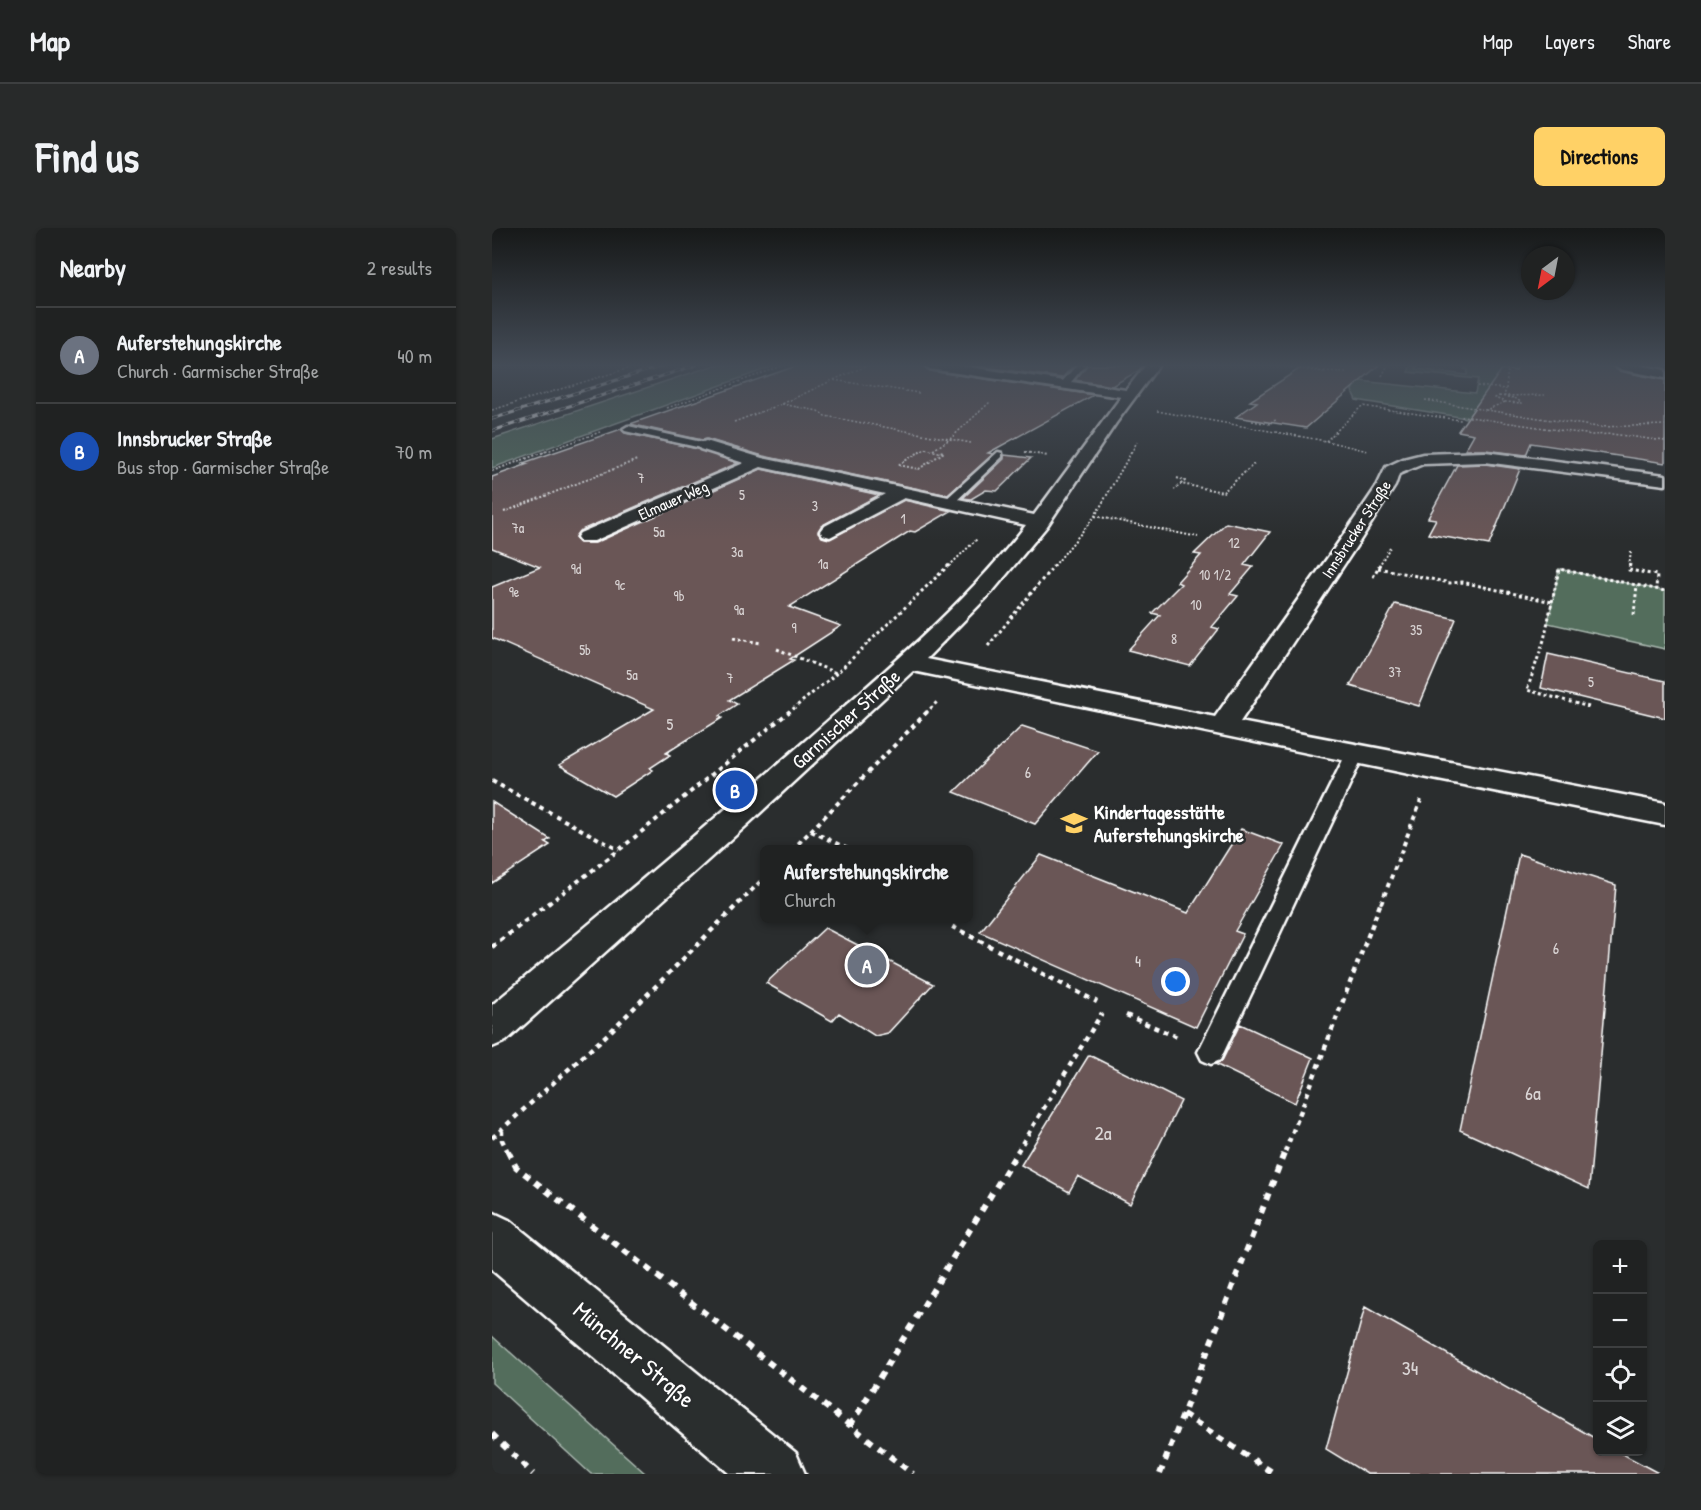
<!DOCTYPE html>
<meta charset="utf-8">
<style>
:root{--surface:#202222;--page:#282a2a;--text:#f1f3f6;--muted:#a2a4a5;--line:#3d3f40;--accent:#ffd166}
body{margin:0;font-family:"Patrick Hand",sans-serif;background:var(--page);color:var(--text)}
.controls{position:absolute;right:18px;bottom:18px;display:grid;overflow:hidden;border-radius:9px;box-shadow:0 2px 4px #0004}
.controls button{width:54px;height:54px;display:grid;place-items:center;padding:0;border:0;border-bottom:2px solid var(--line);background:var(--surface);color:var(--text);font:30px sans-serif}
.compass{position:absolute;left:1029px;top:18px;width:54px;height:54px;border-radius:50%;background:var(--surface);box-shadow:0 2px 4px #0004;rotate:212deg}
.you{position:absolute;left:684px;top:754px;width:21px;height:21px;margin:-15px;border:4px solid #fff;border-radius:50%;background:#1a73e8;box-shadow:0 0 0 9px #1a73e833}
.badge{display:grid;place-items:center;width:39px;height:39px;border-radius:50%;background:var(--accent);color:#fff;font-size:20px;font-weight:700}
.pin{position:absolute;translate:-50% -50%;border:3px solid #fff;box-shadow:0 2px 6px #0006}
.popup{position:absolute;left:268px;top:617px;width:213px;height:78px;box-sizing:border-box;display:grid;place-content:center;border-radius:9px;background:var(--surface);filter:drop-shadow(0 2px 4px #0005);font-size:20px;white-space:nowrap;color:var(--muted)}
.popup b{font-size:22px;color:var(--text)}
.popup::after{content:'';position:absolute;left:50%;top:100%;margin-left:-12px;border:12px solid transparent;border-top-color:var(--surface)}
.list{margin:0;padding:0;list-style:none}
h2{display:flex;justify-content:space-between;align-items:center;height:78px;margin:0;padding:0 24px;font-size:26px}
h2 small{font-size:20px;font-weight:400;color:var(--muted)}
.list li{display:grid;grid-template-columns:39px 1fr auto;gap:18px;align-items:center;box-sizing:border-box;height:96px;padding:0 24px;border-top:2px solid var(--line)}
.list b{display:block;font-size:22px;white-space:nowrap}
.list p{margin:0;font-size:20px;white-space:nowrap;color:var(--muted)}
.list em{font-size:20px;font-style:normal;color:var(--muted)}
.icon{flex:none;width:33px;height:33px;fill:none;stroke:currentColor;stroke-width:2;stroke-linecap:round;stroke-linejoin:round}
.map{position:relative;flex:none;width:1173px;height:1246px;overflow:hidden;border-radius:9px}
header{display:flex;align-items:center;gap:36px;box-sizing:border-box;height:84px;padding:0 30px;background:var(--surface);border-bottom:2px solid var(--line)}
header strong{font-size:28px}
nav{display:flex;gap:33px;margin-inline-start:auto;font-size:21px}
.intro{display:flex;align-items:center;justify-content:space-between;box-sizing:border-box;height:144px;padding:0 36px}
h1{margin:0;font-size:42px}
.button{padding:15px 27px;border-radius:9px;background:var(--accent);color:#111;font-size:21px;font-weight:700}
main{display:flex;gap:36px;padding:0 36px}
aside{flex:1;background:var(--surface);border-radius:9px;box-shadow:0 2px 4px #0004}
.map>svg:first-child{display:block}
.green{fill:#526d5c;stroke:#a8b6ae;stroke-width:1.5}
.building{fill:#6a5757;stroke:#fff;stroke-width:1.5}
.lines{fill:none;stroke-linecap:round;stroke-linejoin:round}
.lane-casing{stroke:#fff;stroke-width:5}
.street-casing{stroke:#fff;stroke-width:5}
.path-far5{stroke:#fff;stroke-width:1.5;stroke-dasharray:2 2;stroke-linecap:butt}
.path-far4{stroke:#fff;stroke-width:2;stroke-dasharray:2 2;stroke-linecap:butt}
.path-far3{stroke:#fff;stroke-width:3;stroke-dasharray:3 3;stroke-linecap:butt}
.path-far2{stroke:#fff;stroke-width:4;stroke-dasharray:4.5 4.5;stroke-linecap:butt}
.path-far1{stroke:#fff;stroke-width:4.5;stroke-dasharray:5 5;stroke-linecap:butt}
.path{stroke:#fff;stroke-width:6;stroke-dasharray:7 7;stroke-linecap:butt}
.lane{fill:#2a2d2e;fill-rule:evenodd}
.street{fill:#2a2d2e;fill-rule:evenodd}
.rail-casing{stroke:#fff;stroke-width:3}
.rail{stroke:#2a2d2e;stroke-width:2;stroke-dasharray:6;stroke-linecap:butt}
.labels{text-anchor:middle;stroke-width:5;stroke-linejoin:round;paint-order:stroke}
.far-number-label{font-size:14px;fill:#dad5d5}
.far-street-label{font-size:16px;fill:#fff;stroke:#2a2d2e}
.number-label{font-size:16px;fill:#dad5d5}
.street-label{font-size:20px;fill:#fff;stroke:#2a2d2e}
.poi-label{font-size:20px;font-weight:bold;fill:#fff;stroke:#2a2d2e;text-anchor:start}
.near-number-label{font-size:20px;fill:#dad5d5}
.near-street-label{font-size:24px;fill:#fff;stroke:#2a2d2e}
</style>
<header>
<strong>Map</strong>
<nav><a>Map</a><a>Layers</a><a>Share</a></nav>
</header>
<div class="intro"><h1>Find us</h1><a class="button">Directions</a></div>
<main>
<aside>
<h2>Nearby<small>2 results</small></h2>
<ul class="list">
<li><span class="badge" style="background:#6b7280">A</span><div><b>Auferstehungskirche</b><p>Church · Garmischer Straße</p></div><em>40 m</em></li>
<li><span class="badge" style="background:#1a4fb4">B</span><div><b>Innsbrucker Straße</b><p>Bus stop · Garmischer Straße</p></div><em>70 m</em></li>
</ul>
</aside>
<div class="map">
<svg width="1173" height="1246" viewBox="0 0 1173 1246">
<rect width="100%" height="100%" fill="#2a2d2e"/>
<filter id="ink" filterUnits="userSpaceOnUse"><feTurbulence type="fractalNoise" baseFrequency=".0167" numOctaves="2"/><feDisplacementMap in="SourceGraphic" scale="12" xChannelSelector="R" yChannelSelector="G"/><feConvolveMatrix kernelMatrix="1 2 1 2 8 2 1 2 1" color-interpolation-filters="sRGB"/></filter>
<g filter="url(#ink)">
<path class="green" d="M 223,137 L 285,137 L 0,240 L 0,211 Z
M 919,137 L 926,137 L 924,141 L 975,147 L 976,142 L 972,141 L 974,137 L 1094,137 L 1173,148 L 1173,156 L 1109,212 L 864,172 L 860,163 L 862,157 L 849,151 L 983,165 L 986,151 L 916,144 Z
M 1067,341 L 1173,363 L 1173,421 L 1056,395 Z
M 0,1108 L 154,1246 L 99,1246 L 0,1155 Z"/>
<path class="building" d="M 307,137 L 430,137 L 438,143 L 602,167 L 496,225 L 501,226 L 456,267 L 271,228 L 215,211 L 210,212 L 138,196 Z
M 480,137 L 582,137 L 570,150 Z
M 595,137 L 651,137 L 646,143 L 620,158 L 583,152 Z
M 813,137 L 887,137 L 814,200 L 744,189 L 765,174 L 758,173 Z
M 1025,137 L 1119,137 L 1127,143 L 1173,152 L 1173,235 L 1039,215 L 1034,227 L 993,222 L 973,222 L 982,206 L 966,203 L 1010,141 L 1024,143 Z
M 129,201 L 133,205 L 206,221 L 246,235 L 87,303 L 83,309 L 88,315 L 103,315 L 269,241 L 387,267 L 329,298 L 326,304 L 330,309 L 337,311 L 412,272 L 459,283 L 423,304 L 418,303 L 297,379 L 349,398 L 298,431 L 302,432 L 237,472 L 245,476 L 227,488 L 230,490 L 174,525 L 178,527 L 158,540 L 161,542 L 121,568 L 67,537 L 162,481 L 0,410 L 0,359 L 48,339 L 0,320 L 0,249 L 36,236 L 31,235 Z
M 512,227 L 539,230 L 505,263 L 494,262 L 479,271 L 471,270 L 512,231 Z
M 993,236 L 1028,241 L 997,317 L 936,306 L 944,291 L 936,290 L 965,237 Z
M 734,295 L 778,304 L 752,337 L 761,339 L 738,366 L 746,368 L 720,399 L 727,401 L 698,438 L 636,422 L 668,387 L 660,385 L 689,356 L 685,354 L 709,327 L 702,326 Z
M 903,376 L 964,391 L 927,478 L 858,458 Z
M 1056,426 L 1173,453 L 1173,490 L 1049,460 Z
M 530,498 L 606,523 L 543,596 L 462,564 Z
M 0,574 L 58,611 L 53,614 L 58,617 L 0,655 Z
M 749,601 L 792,617 L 743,703 L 751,706 L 704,799 L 488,704 L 549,627 L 696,685 Z
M 1027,626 L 1124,657 L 1097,961 L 968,902 Z
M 333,700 L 441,756 L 396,805 L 383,808 L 347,785 L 340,793 L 274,755 Z
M 748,796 L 821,830 L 803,875 L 723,836 L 730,833 Z
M 597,827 L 689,873 L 638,976 L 586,948 L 577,964 L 529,937 Z
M 873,1079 L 1106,1212 L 1106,1224 L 1127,1224 L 1168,1246 L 875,1246 L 834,1221 Z"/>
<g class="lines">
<g class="lane-casing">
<path id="lane" d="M 585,137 L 593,137 L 575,159 L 569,159 L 569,155 Z
M 136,198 L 214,215 L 219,218 L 214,221 L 133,203 L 131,201 Z
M 506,224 L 510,225 L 510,229 L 461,276 L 453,276 L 453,272 Z
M 863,520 L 869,522 L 872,526 L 728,832 L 719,836 L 710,832 L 706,824 L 710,816 L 854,526 L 857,522 Z"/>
</g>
<g class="street-casing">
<path id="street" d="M 432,137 L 464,137 L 634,162 L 654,137 L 667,137 L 624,195 L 555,298 L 500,364 L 434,431 L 723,489 L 851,308 L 885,258 L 894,239 L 911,231 L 931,226 L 993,224 L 1173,247 L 1173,257 L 993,234 L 931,236 L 907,246 L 903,258 L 869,311 L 748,494 L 1173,575 L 1173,597 L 941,551 L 421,443 L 255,597 L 14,813 L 0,819 L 0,777 C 105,690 210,602 313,513 C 390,445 472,378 534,297 L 412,270 L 338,309 L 331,307 L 328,303 L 331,299 L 393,266 L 269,239 L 102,313 L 88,313 L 85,309 L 88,305 L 252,235 L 208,221 L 206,218 L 208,215 L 214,213 L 270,230 L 542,287 L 629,169 L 438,141 Z
M 1121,137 L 1146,137 L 1173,142 L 1173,150 L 1127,141 Z
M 0,984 L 17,992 L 304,1225 L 313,1246 L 238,1246 L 0,1042 Z"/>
</g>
<path class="path-far5" d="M 377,137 L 341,152 L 427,165
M 782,137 L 809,140
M 812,139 L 832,144 L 808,141 Z
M 832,143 L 854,144
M 890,148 L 896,137
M 985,158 L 1014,161 L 1012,168 L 1053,167
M 1014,161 L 1016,137
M 1007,168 L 1023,170 L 1030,175 L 1013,174 L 1003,170 Z
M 933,172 L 994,182
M 1013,174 L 994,182 L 1106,199 L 1173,197
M 290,176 L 326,183 L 333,188 L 479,215
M 175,180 L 293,137
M 0,182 L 147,137
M 665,183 L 834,213 L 876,223
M 760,193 L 778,196
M 782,193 L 785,191
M 242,194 L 290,176 L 341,152
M 834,213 L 870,178 L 968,192 L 971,188 L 1100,207 L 1120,206 L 1173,213
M 441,222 L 458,211 L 498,174
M 533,224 L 538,225
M 50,225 L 108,204
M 427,225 L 433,221 L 451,225
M 639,225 L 645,214"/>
<path class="path-far4" d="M 429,223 L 406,237 L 427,241 L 452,224 L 448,223
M 533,224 L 556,228
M 0,243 L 55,223
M 685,250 L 693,253 L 689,256 L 731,264 L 763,235
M 682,262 L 689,256
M 12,284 L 145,232
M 603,288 L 706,309
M 457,338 L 485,311
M 562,338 L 603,288 L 640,223
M 887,338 L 898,319
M 1137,338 L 1139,324"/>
<path class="path-far3" d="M 1138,336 L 1137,342 L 1165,347 L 1164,361
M 886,340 L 958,355 L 970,354 L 1060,374
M 881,349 L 888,336
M 1142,387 L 1145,357
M 241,410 L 269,415
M 496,418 L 563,336
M 285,421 L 344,445
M 1097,479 L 1035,462 L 1052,412 L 1067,341 L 1173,363
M 296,485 L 345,445 L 458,336
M 434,485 L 445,474"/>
<path class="path-far2" d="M 0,553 L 127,622
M 319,603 L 358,622
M 300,622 L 436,483
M 56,676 L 127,622 L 298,483
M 246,676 L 273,649
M 889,676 L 929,572"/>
<path class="path-far1" d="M 462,690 L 459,698 L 605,774
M 0,719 L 58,674
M 634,787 L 685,809
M 10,901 L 10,912 L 16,924
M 0,910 L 118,804 L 248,674
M 525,924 L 610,785
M 793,924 L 889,674"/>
<path class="path" d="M 16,923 L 24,939 L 421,1246
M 691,1186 L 783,1246
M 358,1198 L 526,923
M 0,1206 L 41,1246
M 668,1246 L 793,923"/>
<use href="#lane" class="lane"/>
<use href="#street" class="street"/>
<g class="rail-casing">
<path id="rail" d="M 0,191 L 173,137
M 0,203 L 204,137"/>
</g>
<use href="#rail" class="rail"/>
</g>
</g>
<linearGradient id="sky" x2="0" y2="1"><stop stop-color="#171919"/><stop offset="0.44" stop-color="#444c57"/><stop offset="1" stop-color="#444c57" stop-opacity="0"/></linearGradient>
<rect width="1173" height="312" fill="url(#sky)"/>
<defs>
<g id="school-bare" transform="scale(2.07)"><path d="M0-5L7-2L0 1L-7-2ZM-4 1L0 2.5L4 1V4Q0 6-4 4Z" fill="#ffd166" stroke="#2a2d2e" stroke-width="2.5" paint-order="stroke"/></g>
</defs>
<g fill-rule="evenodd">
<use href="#school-bare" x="582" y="595"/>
</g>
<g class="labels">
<g class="far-number-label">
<text x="149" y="255">7</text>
<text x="250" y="272">5</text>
<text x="323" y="283">3</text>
<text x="411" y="296">1</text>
<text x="26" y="305">7a</text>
<text x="167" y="309">5a</text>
<text x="742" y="320">12</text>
<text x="245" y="329">3a</text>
<text x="331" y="341">1a</text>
<text x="84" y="346">9d</text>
<text x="723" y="352">10 1/2</text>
<text x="128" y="362">9c</text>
<text x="22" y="369">9e</text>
<text x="187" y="373">9b</text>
<text x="704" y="382">10</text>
<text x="247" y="387">9a</text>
<text x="302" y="405">9</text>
<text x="924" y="407">35</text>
<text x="682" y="416">8</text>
<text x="93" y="427">5b</text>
<text x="903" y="449">37</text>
<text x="140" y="452">5a</text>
<text x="238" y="455">7</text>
<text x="1099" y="459">5</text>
</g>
<g class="far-street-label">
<text transform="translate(181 272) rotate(-24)" y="6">Elmauer Weg</text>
<text transform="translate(864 301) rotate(-57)" y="6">Innsbrucker Straße</text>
</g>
<g class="number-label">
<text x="178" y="502">5</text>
<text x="536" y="550">6</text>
<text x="1064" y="726">6</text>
<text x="646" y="739">4</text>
</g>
<g class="street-label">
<text transform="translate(354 491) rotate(-42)" y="7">Garmischer Straße</text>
</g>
<g class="poi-label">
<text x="602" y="591">Kindertagesstätte<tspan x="602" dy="23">Auferstehungskirche</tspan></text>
</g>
<g class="near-number-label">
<text x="1041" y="872">6a</text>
<text x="611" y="912">2a</text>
<text x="918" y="1147">34</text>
</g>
<g class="near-street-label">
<text transform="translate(142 1127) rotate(40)" y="8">Münchner Straße</text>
</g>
</g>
</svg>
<div class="controls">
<button>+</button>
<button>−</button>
<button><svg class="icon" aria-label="locate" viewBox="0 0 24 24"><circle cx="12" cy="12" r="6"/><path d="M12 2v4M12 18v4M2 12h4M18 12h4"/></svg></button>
<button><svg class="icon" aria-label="layers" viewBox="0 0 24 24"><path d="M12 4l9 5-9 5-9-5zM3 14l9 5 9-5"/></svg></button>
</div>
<svg class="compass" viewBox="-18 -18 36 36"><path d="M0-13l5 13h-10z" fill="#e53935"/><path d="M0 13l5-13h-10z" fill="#a2a4a5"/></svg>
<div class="you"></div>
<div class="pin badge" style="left:375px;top:737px;background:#6b7280">A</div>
<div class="popup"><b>Auferstehungskirche</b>Church</div>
<div class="pin badge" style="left:243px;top:562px;background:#1a4fb4">B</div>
</div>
</main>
